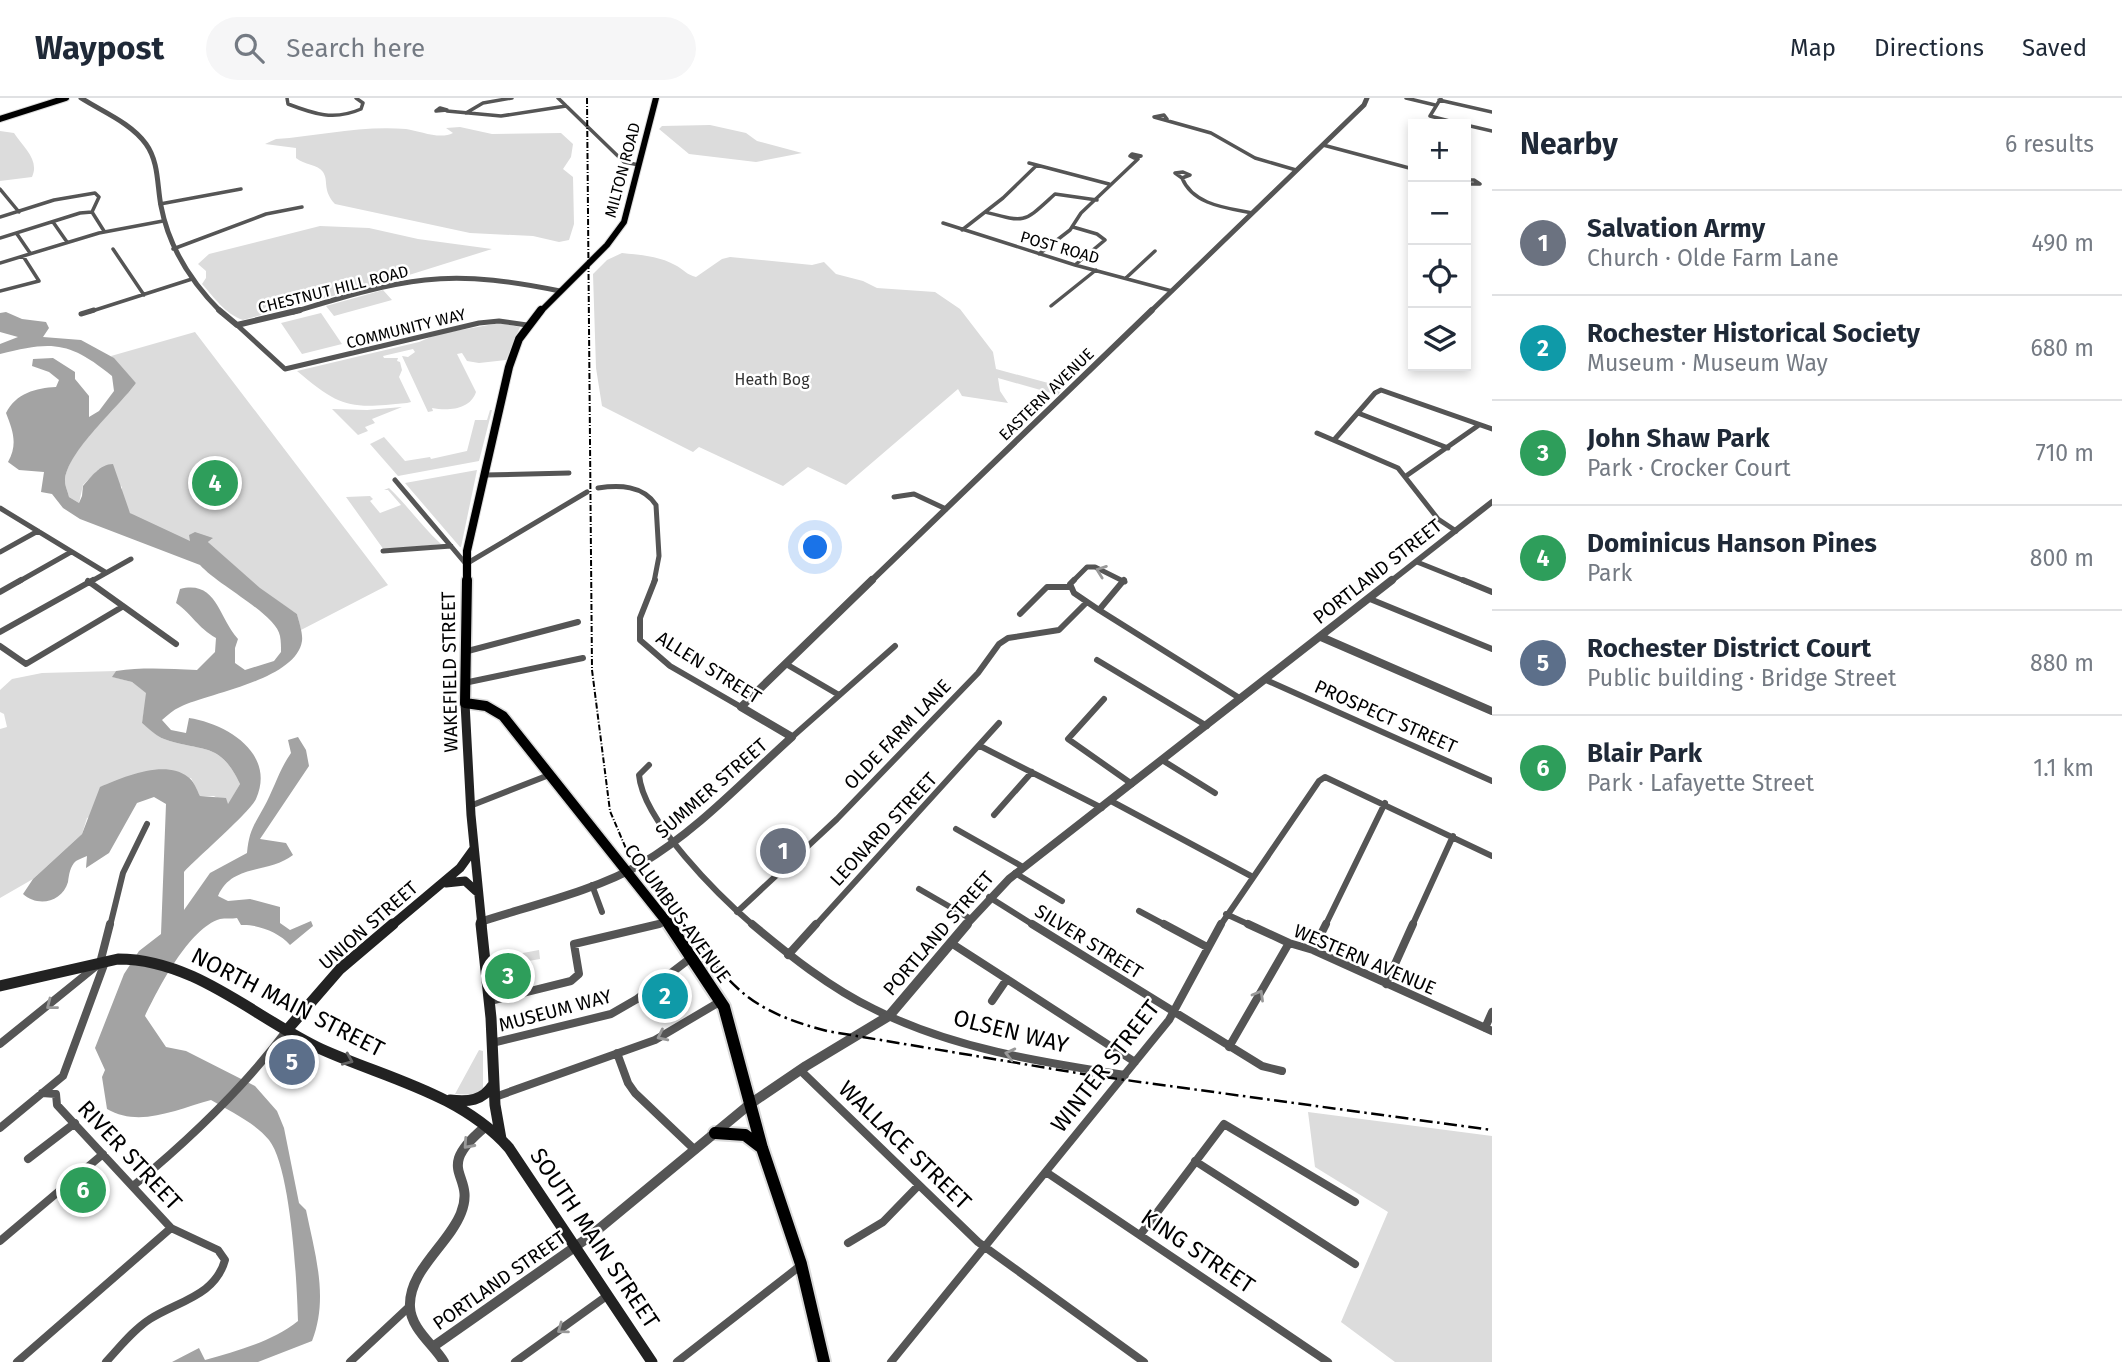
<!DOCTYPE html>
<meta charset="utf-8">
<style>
:root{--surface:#fff;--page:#f6f6f7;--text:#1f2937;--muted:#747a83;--line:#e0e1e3;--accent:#000}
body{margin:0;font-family:"Fira Sans",sans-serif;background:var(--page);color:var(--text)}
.controls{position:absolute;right:21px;top:21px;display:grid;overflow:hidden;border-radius:0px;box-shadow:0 4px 10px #0003}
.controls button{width:63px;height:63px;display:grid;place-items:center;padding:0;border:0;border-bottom:2px solid var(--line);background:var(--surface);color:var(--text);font:35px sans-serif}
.you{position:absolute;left:816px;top:450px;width:24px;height:24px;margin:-18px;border:5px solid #fff;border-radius:50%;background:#1a73e8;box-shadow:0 0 0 10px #1a73e833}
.badge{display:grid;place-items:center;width:46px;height:46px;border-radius:50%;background:var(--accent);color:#fff;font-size:23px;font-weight:700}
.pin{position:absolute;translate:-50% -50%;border:4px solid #fff;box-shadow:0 2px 7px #0006}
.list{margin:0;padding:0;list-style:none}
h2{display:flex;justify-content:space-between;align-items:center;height:91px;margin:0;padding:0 28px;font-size:30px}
h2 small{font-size:23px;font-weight:400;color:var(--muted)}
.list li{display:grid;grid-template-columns:46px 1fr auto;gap:21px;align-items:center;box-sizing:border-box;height:105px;padding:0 28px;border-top:2px solid var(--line)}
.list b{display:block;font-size:26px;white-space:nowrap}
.list p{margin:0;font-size:23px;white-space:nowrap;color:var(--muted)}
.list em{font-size:23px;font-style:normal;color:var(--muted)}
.icon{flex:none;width:38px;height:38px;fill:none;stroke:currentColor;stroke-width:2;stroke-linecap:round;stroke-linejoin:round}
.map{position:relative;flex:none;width:1492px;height:1264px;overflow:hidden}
header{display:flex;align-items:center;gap:42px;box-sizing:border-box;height:98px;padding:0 35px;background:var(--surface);border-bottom:2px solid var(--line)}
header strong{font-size:33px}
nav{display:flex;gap:38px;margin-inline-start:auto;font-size:24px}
.search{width:490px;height:63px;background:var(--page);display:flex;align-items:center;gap:18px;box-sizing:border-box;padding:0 24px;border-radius:38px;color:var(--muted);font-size:26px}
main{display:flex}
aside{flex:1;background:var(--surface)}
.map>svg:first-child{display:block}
.green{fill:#dcdcdc}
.water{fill:#a3a3a3}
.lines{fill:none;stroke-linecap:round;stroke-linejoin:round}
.primary-far3-casing{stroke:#dbdbdb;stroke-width:8}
.primary-far2-casing{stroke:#dbdbdb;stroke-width:10}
.primary-far1-casing{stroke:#dbdbdb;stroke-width:13}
.primary-casing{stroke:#dbdbdb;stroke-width:16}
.motorway-casing{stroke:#dbdbdb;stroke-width:8}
.minor-far3{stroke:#555;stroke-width:3.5}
.minor-far2{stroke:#555;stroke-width:5}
.minor-far1{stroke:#555;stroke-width:6}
.minor{stroke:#555;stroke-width:8}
.tertiary-far3{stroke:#555;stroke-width:5}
.tertiary-far2{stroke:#555;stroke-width:6}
.tertiary-far1{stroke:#555;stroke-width:8}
.tertiary{stroke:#555;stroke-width:10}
.secondary-far1{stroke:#222;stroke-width:9}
.secondary{stroke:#222;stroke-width:11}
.primary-far3{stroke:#000;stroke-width:6}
.primary-far2{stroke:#000;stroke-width:8}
.primary-far1{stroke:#000;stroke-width:10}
.primary{stroke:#000;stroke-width:12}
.motorway{stroke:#000;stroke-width:6}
.rail-far1{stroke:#000;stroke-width:2;stroke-dasharray:6 2 1 2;stroke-linecap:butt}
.rail{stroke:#000;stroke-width:2.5;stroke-dasharray:13 4.5 2.5 4.5;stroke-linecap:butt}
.oneway{stroke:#999}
.oneway2{stroke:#646464}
.labels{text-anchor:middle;stroke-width:5;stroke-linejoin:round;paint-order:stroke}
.far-street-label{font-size:16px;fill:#000;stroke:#fff}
.far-park-label{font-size:16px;fill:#333;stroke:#fff}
.street-label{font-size:19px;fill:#000;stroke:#fff}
.near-street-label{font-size:23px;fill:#000;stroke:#fff}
</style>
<header>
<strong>Waypost</strong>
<div class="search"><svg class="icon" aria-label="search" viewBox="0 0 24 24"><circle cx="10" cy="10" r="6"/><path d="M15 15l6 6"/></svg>Search here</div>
<nav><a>Map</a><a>Directions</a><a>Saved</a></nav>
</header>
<main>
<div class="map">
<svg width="1492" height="1264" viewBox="0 0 1492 1264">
<rect width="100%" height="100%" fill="#fff"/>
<path class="green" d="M 710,27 L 746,35 L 757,43 L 802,55 L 756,64 L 689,56 L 659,31 L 662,28 Z
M 460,29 L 492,36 L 561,35 L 573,46 L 571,59 L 563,71 L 573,79 L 574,126 L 569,142 L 559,144 L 533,138 L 470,135 L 335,106 C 322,92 329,83 323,74 C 318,66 304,67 296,60 L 296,50 L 265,46 L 276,41 C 318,38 363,27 406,31 C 420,33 440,42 453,35 L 446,30 Z
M 0,33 L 14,35 C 23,49 40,62 32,79 L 0,83 Z
M 320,128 L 369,130 L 418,141 L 492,151 L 393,182 L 243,222 C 225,216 214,199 202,186 L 206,180 L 206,173 L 198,166 L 209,156 Z
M 622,155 C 640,157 659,158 675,167 C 683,171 687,177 696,179 L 722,161 L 730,159 L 812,167 L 824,164 L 836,176 L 863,183 L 877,190 L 935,194 L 960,211 L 993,254 L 996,271 L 1063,289 L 1058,297 L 998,280 L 1000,293 L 1008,305 L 962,298 L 958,291 L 846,387 L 808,369 L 783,388 L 699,349 L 693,354 L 602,308 L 596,270 L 593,176 L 607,162 Z
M 383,192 L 392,202 L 334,218 L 326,208 Z
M 321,215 L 342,246 L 302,256 L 281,225 Z
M 500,225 L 520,229 L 506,262 L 479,265 L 467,263 L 462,255 L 457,256 L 476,294 C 470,312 448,313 432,310 L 433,313 L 428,314 L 402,258 L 408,259 L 415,254 L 413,251 L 383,258 L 384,260 L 398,260 L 397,263 L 400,264 L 402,272 L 399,279 L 411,304 L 407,305 C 349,311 341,310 297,273 L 419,244 L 438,236 Z
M 195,234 L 388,487 L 301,532 L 297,516 L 260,491 L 208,444 L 212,441 L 191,444 L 142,423 L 130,415 L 122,399 L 122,389 L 99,371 L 83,387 L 79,405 L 69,399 C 68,394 65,388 65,383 C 66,353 120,308 136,285 L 111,258 Z
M 402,309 L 372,321 L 375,325 L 365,329 L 368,333 L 358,337 L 332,311 L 367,312 Z
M 490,312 L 492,312 L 479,363 L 398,378 L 370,346 L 384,339 L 405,363 L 430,359 L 431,361 L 467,353 L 475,322 L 487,322 Z
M 477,372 L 461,449 L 460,449 L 405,385 Z
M 389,390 C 408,408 423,430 441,446 L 384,452 L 346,399 L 370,398 L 373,401 L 370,403 L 380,415 L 401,407 L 388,392 L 384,392 Z
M 116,573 L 113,579 L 132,584 L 147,595 L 142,625 C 149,630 156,638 164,641 C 203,655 219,642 240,686 L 228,707 L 214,698 L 200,698 L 191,680 L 87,720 L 82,736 L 33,781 L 0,800 L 0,631 L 7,629 L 4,616 L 0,614 L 0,592 L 12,581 L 42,575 Z
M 539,852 L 540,861 L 517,865 L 520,892 L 500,895 L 496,860 Z
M 479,952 L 483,953 L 483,990 L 476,997 L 455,996 Z
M 1308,1014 L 1492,1038 L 1492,1264 L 1395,1264 L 1341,1224 L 1388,1114 L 1315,1069 Z
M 86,1077 L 100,1091 L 81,1107 L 67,1093 Z"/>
<path class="water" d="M 6,214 L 22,221 L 46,224 L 49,230 L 43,239 L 81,242 L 114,260 L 136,285 C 120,308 66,354 65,383 C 65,388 68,394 69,399 L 79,405 L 82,398 L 83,388 C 91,379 100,366 113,366 L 130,415 L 190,443 L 189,437 L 195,434 L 213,440 L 208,444 L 260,490 L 297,516 C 299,524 303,535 302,543 C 296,582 209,595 180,609 C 173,612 168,617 162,622 L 171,632 L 186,635 L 189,620 C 228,626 276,656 256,701 C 250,714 198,759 184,774 L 184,812 L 210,775 L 247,755 C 249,733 254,727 264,709 C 274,691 279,672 291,655 L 288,642 L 298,639 L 306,652 L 309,668 L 260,741 L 286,745 L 293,757 C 269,776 232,765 218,798 L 228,803 L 250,801 L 280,809 L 280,825 L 290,832 L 311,823 L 313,828 L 290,847 C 279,834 257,826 241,827 L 237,820 C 232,821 225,820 220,821 C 189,830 158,891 145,918 L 166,949 L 186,953 L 255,988 L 277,1013 L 284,1030 L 299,1105 L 306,1112 C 315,1156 329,1200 312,1243 L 258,1264 L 172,1264 L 199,1250 L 205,1262 C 236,1253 272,1244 298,1223 C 297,1185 291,1070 269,1042 C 254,1024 231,1014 211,1002 C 177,1011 140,1030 107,1011 L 102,979 L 105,972 L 95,950 L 124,876 L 139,853 L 161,836 L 166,706 L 154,699 L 137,705 L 109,755 L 86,770 L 87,758 C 83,760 79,761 76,763 C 70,768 69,777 68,784 C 62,805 37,809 23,796 L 33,781 L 82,736 L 100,689 C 124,679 165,661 188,679 C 194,683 197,692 200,698 L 226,700 L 228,706 L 240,686 C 219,642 203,655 164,641 C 156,638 148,630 142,625 L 146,595 L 132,584 L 112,579 L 116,573 C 144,569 169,571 197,572 L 215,554 L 216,540 C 197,529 193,517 176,505 L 180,491 C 217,482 218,519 238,541 L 235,550 L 235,565 L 245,572 L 274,563 L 281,554 C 281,549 281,543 280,538 C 276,516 219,488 200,467 L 80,421 L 63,410 L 52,396 L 41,394 L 44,374 L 19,372 L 8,364 C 18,346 13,333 6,315 C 16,295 36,290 56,289 L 59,282 L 49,274 L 32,268 L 33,261 L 53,260 L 75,274 L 75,281 L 89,298 L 89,319 L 99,313 L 114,293 L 112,278 C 69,243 52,243 0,256 L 0,246 L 18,239 L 0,234 L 0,215 Z"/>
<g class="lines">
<g class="primary-far3-casing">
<path id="primary-far3" d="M 540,214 L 607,147 L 624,124 L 656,0"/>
</g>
<g class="primary-far2-casing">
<path id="primary-far2" d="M 467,484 L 467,453 L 509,269 L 519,241 L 541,212"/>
</g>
<g class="primary-far1-casing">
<path id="primary-far1" d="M 467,482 L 465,605 L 486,608 L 503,618 L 670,828"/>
</g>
<g class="primary-casing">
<path id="primary" d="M 669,826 L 724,909 L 762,1050 L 801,1166 L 824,1264
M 715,1035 L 745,1037 L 762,1050"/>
</g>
<g class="motorway-casing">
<path id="motorway" d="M 0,21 L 66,0"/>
</g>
<path class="minor-far3" d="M 287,0 L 288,6 C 314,16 334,23 361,11 L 363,5 L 356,0
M 558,0 L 624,64 L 639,67
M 1406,0 L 1435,7
M 1441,0 L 1430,18 L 1461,26
M 1439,2 L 1492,14
M 440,10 L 447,12 L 436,13 Z
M 447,13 L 501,18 L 566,8
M 466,15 L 483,5 L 512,0
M 1167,21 L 1164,17 L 1154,19 L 1211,35 L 1255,60 L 1296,72
M 1466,27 L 1492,33
M 1323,47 L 1413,71
M 1132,56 L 1141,58 L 1134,60 L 1130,58 Z
M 1029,65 L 1109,86
M 1183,74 L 1190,77 L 1182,80 L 1175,75 Z
M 1182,80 C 1193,107 1227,110 1252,115
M 1466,82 L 1474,82 L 1480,86 L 1466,86
M 0,91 L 19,114
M 160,106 L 241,91
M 92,114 L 104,133
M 985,114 C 1027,125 1023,125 1055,96 L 1097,102
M 0,119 L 54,102 L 95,95 L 99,99 L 92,114
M 53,124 L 67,144
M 943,125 L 1075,167 L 1172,193
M 1073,129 L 1097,136 L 1105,142 L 1075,167
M 962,132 L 1003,100 L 1037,67
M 17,136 L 30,155
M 0,140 L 80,115 L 92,114
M 113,151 L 144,197
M 173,151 L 266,116 L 302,109
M 1039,156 L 1070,132 L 1081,115 L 1138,61
M 0,165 L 99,135 L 163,123
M 1127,179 L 1155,153
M 0,193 L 39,183 L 23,158
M 1051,208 L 1096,172
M 89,214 L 192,181"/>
<path class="minor-far2" d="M 81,216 L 94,212
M 237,227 L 285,271 L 479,225 L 499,223 L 527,227
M 1358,315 L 1448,350
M 1317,335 L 1398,370 L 1438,421 L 1456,433
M 1334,342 L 1375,295 L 1381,292 L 1492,331
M 484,377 L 569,375
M 1406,378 L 1479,327
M 395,382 L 466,466 L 587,394
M 598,390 C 619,387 643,387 656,407 L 659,458 L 654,484
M 894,399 L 914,396 L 946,411
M 0,410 L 105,474
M 383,453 L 451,448
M 0,454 L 38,433
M 1417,464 L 1467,484
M 18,484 L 71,454
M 90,484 L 131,461
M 1072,484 L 1087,469 L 1095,469 L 1125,484"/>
<path class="minor-far1" d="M 655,482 L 640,520 L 640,542 L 670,568 L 741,609
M 1074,482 L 1070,486 L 1074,495 L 1099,512
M 1463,482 L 1492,494
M 88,483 L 176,546
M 0,494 L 21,482
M 1370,501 L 1492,551
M 1099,512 L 1241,601
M 1099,512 L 1124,482
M 1020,516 L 1047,489 L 1070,489
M 0,534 L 93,482
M 0,548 L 26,566 L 122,509
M 464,554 L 578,524
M 1097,562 L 1207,628
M 786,566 L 839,597
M 1266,582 L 1492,683
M 464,585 L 583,560
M 1104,601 L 1068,641 L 1132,686
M 792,639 L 895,548
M 980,648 L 1102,710
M 1162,662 L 1215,695
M 649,667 L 639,677 C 643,723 719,798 754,828
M 1111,703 L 1251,778
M 470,708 L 549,677
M 994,717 L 1032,674
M 956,731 L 1023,769
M 1015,775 L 1062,803
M 592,787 L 602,814
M 919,791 L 971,821
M 989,799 L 1035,828
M 1139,813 L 1167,828
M 737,814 L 837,721 L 978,575 L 999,546 L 1008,540 L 1059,532 L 1087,504
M 1226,816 L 1252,828
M 110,828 L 123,775 L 147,726
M 652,828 L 668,824
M 815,828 L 999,625
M 1220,828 L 1319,683 L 1325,679 L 1492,758
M 1325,828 L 1385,705
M 1412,828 L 1453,738"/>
<path class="minor" d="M 752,826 C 789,857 830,890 874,911 C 951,950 1040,964 1125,977
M 1032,826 L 1262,968 L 1282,973
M 1164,826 L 1207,849
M 1248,826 L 1289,845 L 1313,852 L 1492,933
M 951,845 L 1135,964
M 1313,852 L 1326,826
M 788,857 L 816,826
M 1386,886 L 1413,826
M 490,903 L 571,883 L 579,876 L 574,846 L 659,826
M 992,903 L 1007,881
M 1485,930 L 1492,914
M 492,945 L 611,916 L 637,901 L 692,859
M 0,946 L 100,865 L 110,826
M 1229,949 L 1289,845
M 617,955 L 628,985 L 635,995 L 695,1052
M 800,972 L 978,1144 L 1144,1264
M 42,995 L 56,996 L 57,1007 L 171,1130 L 218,1152 L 225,1162 C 215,1198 178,1203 150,1221 C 133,1232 120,1249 106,1264
M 495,999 L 655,942 L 721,903
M 0,1030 L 63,978 L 105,864
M 28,1061 L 75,1025
M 1195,1063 L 1355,1166
M 1046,1074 L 1328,1264
M 133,1088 C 190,1041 243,991 287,932
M 1140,1137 L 1224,1026 L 1355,1104
M 0,1143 L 103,1056
M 848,1145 L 883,1124 L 918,1088
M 17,1264 L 171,1130
M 350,1264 L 410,1208
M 515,1264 L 608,1197
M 677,1264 L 800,1168
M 891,1264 L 1169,922 L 1221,826"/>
<path class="tertiary-far3" d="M 81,0 C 103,14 131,25 146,46 C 159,64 157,88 161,108 C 169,150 191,184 221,214
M 293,214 C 337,201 380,187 425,182 C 471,177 516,184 560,193
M 1150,214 L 1364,7 L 1367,0"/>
<path class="tertiary-far2" d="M 219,212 L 237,227 L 300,212
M 870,484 L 1152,212
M 1390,484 L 1492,404"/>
<path class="tertiary-far1" d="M 1321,539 L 1492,613
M 480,824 C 529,808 597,792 641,766 C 697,733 744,682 792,639 L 741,609 L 872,482
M 965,828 L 1009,781 L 1392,482"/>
<path class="tertiary" d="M 434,1248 L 589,1139 L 750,1006 L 806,968 L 889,918 L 967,826
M 444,1264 C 434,1247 411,1231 410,1209 C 408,1173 449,1146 461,1115 C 477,1075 431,1074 485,1029"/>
<path class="secondary-far1" d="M 465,605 L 471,717 L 482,828
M 446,785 L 465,783 L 476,793
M 391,828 L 460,770 L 473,752"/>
<path class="secondary" d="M 481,826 L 491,920 L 495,1007 L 501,1041
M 0,888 L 118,861 C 195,861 255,920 321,951 C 385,980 460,995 509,1050 L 652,1264
M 287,932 L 340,871 L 393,826
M 450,1002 C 469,1004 482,1003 493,987"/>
<use href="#primary-far3" class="primary-far3"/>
<use href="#primary-far2" class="primary-far2"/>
<use href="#primary-far1" class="primary-far1"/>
<use href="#primary" class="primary"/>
<use href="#motorway" class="motorway"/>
<path class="rail-far1" d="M 587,0 L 592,572 L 610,713 L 627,753 L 685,828"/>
<path class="rail" d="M 683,826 C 732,889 747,912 827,933 L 1089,977 L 1492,1032"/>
</g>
<defs><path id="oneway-chevron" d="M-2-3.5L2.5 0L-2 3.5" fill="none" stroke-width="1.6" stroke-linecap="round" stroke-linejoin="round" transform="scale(1.75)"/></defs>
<g class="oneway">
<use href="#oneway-chevron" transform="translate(1101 473) rotate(-160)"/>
<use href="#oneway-chevron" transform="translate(1259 897) rotate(-60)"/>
<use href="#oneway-chevron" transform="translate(51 907) rotate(142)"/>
<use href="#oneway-chevron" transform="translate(662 938) rotate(154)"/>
<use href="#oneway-chevron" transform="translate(1010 956) rotate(-166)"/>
<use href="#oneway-chevron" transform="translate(468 1046) rotate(132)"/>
<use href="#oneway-chevron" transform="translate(562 1231) rotate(144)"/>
</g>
<use class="oneway2" href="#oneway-chevron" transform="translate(348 962) rotate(23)"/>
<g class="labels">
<g class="far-street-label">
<text transform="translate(622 72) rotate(-75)" y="6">MILTON ROAD</text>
<text transform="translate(1060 149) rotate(16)" y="6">POST ROAD</text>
<text transform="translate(333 191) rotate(-14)" y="6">CHESTNUT HILL ROAD</text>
<text transform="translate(406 230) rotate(-14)" y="6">COMMUNITY WAY</text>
<text transform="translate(1046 296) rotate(-44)" y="6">EASTERN AVENUE</text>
</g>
<g class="far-park-label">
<text x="772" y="287">Heath Bog</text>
</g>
<g class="street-label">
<text transform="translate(1377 473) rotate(-38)" y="7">PORTLAND STREET</text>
<text transform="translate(709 569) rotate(32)" y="7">ALLEN STREET</text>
<text transform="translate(449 574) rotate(-91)" y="7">WAKEFIELD STREET</text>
<text transform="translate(1386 618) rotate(24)" y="7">PROSPECT STREET</text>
<text transform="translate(897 636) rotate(-46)" y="7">OLDE FARM LANE</text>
<text transform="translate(711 690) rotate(-41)" y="7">SUMMER STREET</text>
<text transform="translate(883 731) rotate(-47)" y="7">LEONARD STREET</text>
<text transform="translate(678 815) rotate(54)" y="7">COLUMBUS AVENUE</text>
<text transform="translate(368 827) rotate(-41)" y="7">UNION STREET</text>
<text transform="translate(938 835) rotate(-49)" y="7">PORTLAND STREET</text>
<text transform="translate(1089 843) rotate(32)" y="7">SILVER STREET</text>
<text transform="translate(1365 861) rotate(23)" y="7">WESTERN AVENUE</text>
<text transform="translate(555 912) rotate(-15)" y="7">MUSEUM WAY</text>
<text transform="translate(499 1182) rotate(-35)" y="7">PORTLAND STREET</text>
</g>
<g class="near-street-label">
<text transform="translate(288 904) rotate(27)" y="8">NORTH MAIN STREET</text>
<text transform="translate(1011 933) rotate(14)" y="8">OLSEN WAY</text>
<text transform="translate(1105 968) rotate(-52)" y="8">WINTER STREET</text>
<text transform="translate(905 1047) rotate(44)" y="8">WALLACE STREET</text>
<text transform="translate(130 1057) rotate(47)" y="8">RIVER STREET</text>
<text transform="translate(595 1140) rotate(56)" y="8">SOUTH MAIN STREET</text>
<text transform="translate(1198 1153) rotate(34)" y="8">KING STREET</text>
</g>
</g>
</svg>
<div class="controls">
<button>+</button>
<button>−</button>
<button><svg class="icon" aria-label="locate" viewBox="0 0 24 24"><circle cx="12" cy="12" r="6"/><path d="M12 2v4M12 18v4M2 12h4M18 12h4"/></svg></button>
<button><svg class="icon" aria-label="layers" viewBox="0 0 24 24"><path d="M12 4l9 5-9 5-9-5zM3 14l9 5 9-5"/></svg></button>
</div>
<div class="you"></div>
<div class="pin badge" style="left:783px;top:753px;background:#6b7280">1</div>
<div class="pin badge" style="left:665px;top:898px;background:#0f9aa8">2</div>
<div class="pin badge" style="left:508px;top:878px;background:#2e9e5b">3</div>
<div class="pin badge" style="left:215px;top:385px;background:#2e9e5b">4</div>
<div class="pin badge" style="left:292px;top:964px;background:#5c6f8a">5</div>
<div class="pin badge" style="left:83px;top:1092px;background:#2e9e5b">6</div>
</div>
<aside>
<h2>Nearby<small>6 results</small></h2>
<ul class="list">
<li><span class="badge" style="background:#6b7280">1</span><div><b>Salvation Army</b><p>Church · Olde Farm Lane</p></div><em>490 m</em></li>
<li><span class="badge" style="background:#0f9aa8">2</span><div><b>Rochester Historical Society</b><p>Museum · Museum Way</p></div><em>680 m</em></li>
<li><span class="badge" style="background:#2e9e5b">3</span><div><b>John Shaw Park</b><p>Park · Crocker Court</p></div><em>710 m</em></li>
<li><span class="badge" style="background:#2e9e5b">4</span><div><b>Dominicus Hanson Pines</b><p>Park</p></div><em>800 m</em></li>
<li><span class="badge" style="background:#5c6f8a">5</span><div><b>Rochester District Court</b><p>Public building · Bridge Street</p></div><em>880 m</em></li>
<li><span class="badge" style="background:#2e9e5b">6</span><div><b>Blair Park</b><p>Park · Lafayette Street</p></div><em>1.1 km</em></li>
</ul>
</aside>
</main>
